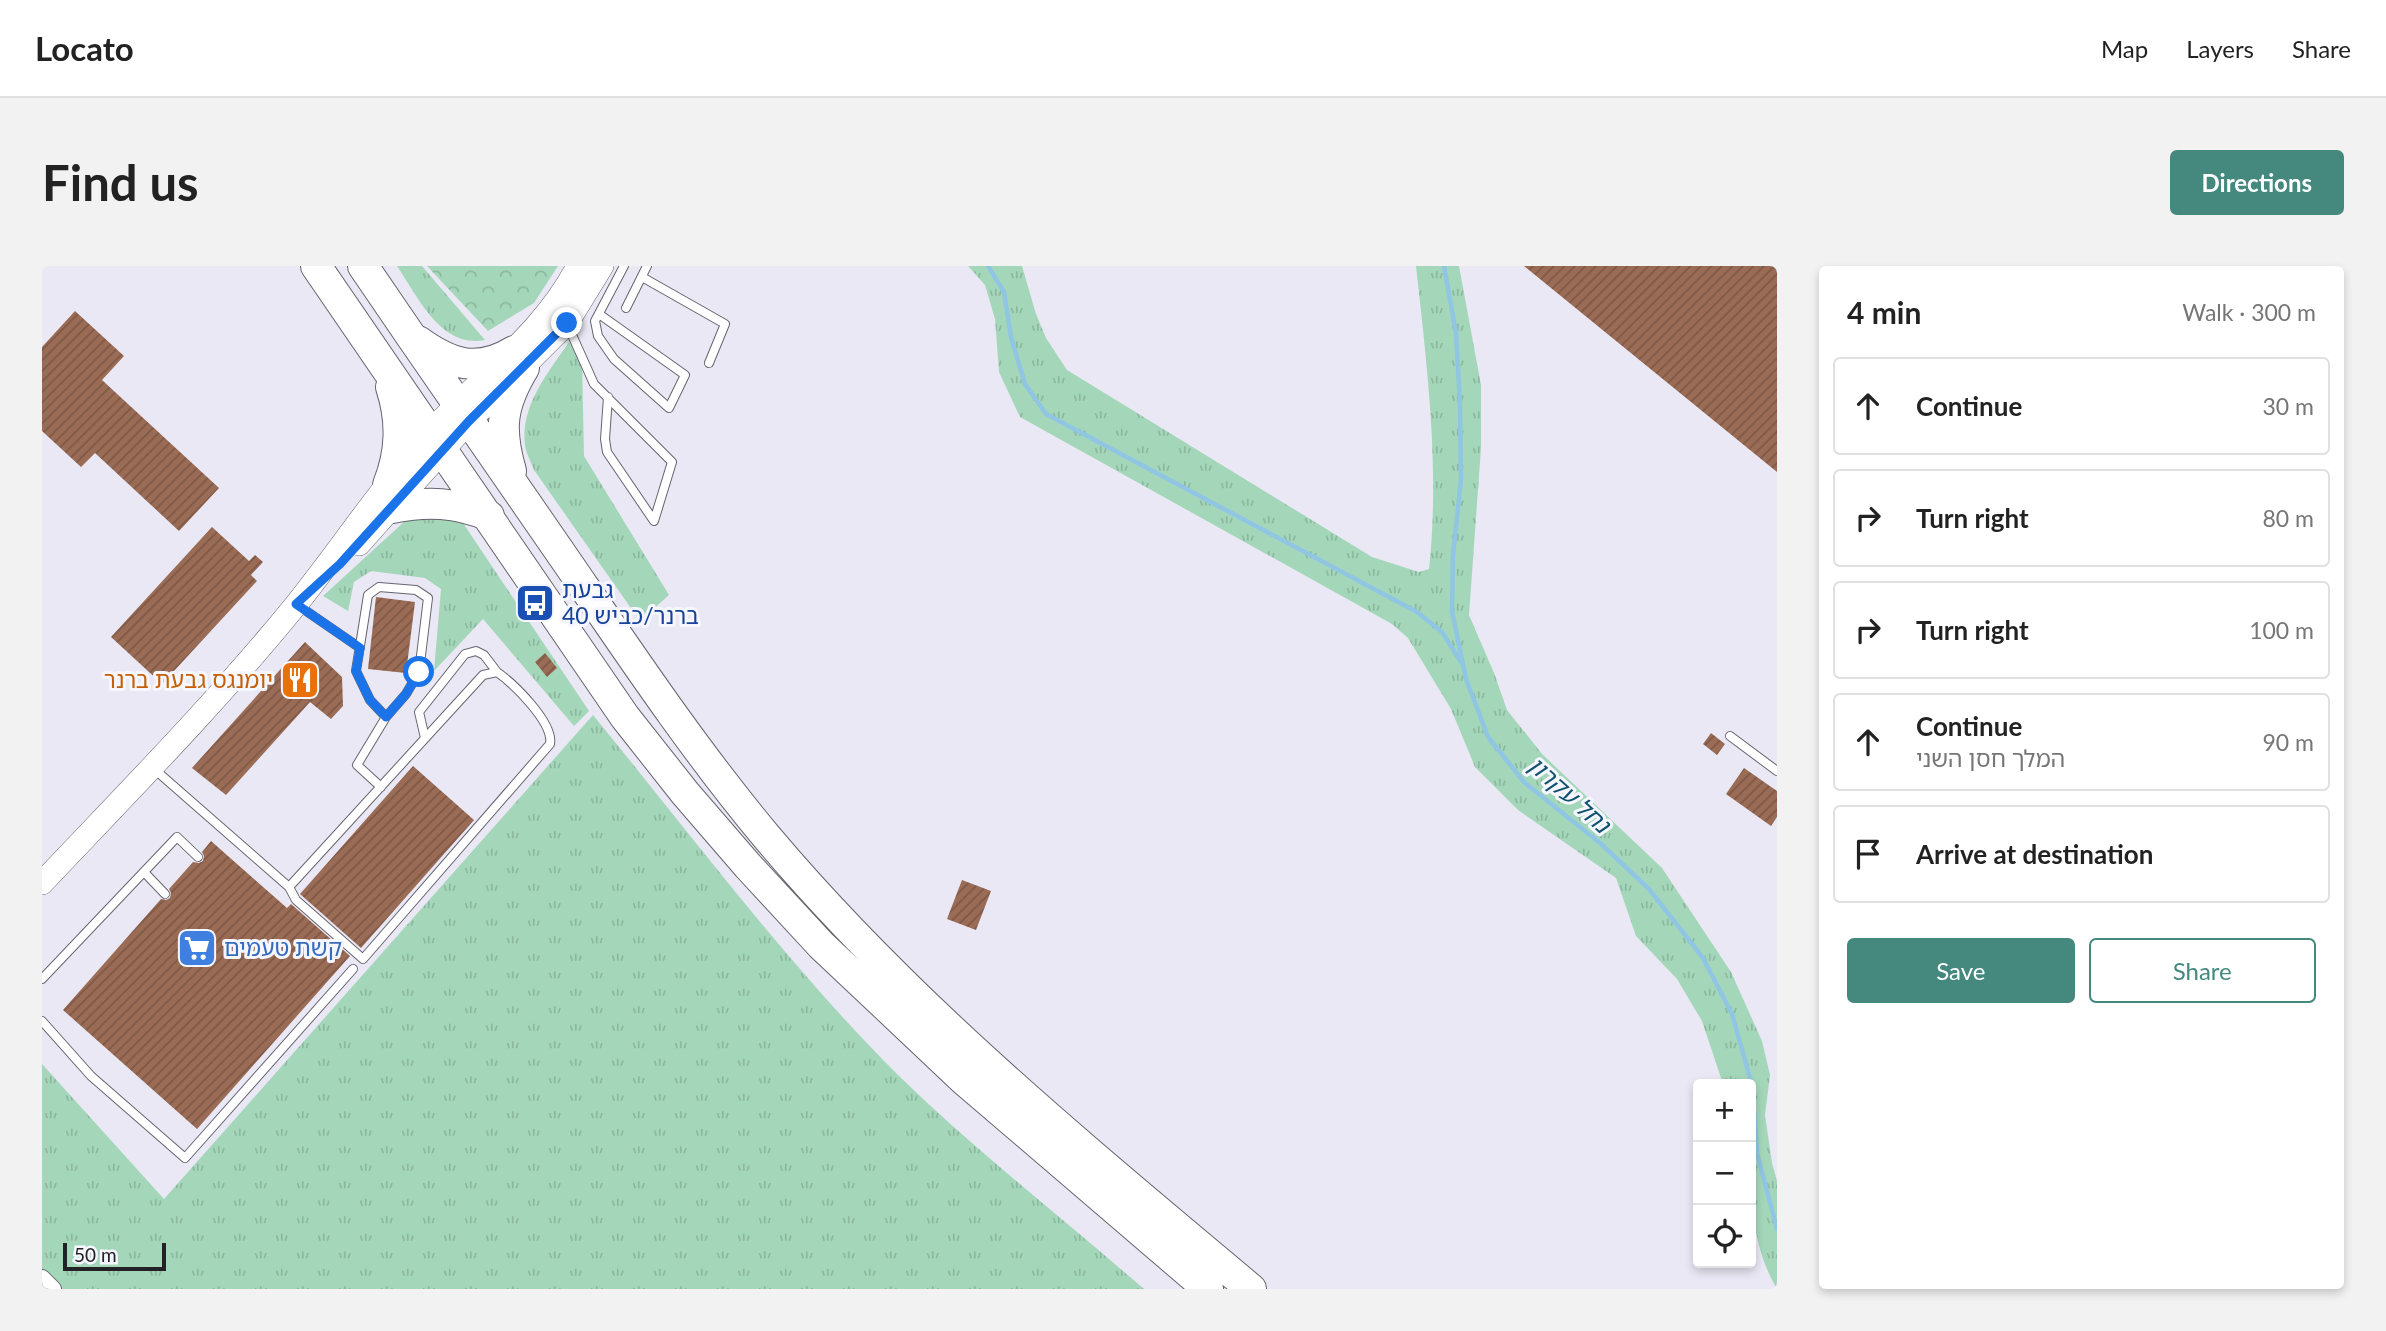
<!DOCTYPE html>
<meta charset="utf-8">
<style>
:root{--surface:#fff;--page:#f2f2f2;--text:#222;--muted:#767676;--line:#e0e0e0;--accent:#44887e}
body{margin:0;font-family:Lato,"Noto Sans Hebrew",sans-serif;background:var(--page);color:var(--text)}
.controls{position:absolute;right:21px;bottom:21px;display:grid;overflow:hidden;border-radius:7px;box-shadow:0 4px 10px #0003}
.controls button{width:63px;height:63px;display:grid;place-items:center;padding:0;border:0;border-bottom:2px solid var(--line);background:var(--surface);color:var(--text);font:35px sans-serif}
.scale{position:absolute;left:21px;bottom:18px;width:103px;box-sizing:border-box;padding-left:7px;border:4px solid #222226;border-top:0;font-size:19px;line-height:24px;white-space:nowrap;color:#222226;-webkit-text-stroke:5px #f6f6ff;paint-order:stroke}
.stop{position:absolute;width:21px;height:21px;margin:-16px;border:5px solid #1a73e8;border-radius:50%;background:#fff}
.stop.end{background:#1a73e8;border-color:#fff;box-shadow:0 2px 7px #0008}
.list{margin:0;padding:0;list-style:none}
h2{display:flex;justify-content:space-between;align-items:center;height:91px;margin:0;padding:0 28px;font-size:30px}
h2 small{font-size:23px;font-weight:400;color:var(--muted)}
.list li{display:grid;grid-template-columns:46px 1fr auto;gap:21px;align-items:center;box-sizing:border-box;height:98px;margin:0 14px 14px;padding:0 14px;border:2px solid var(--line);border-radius:7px}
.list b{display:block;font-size:26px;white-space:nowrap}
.list p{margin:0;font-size:23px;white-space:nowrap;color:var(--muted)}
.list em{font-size:23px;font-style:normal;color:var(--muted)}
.actions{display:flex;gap:14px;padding:21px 28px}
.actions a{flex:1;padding:16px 0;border:2px solid var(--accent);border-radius:7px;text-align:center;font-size:24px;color:var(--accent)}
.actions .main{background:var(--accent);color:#fff}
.icon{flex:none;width:38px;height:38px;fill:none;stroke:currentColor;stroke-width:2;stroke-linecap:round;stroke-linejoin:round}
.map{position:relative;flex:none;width:1735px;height:1023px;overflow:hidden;border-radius:7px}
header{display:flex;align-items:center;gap:42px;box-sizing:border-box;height:98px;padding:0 35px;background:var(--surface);border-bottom:2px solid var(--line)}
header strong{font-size:33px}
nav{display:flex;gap:38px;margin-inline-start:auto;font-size:24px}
.intro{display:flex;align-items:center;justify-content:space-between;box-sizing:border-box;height:168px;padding:0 42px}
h1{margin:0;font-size:49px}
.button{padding:18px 32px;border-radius:7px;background:var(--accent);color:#fff;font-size:24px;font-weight:700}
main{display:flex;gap:42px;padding:0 42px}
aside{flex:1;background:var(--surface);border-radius:7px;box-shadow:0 4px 10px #0003}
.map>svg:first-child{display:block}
.grass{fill:url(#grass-tufts)}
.park{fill:url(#park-crowns)}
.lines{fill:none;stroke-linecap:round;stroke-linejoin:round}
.stream{stroke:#90c5e3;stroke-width:4.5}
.building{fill:url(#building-hatch)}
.lane-casing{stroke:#65656e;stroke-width:10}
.street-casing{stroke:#65656e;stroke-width:18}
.secondary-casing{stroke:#65656e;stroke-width:24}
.highway-casing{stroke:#65656e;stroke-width:32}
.lane{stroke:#fff;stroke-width:8}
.street{stroke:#fff;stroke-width:16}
.secondary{stroke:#fff;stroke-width:23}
.highway{stroke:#fff;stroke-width:30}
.route{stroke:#1a73e8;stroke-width:9}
.labels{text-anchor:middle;stroke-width:6;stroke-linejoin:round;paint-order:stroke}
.transit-label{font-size:23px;fill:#164399;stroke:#f6f6ff;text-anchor:start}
.food-label{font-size:23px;fill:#c56008;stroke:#f6f6ff;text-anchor:end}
.shop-label{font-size:23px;fill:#366cbe;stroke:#f6f6ff;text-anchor:start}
.water-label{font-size:24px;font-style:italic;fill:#0f526f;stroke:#f6f6ff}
</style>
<header>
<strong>Locato</strong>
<nav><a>Map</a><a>Layers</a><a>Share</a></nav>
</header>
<div class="intro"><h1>Find us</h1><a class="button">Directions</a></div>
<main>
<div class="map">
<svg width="1735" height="1023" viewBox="0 0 1735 1023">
<defs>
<pattern id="grass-tufts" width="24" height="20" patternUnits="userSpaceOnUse" patternTransform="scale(1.75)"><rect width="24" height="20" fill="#a4d7ba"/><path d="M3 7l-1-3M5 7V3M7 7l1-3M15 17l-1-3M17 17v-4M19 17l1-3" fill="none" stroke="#8db8a0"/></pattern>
<pattern id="park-crowns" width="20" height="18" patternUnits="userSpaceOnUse" patternTransform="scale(1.75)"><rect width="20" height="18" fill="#a4d7ba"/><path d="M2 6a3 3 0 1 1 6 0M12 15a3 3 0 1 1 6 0" fill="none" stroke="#8db8a0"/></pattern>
<pattern id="building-hatch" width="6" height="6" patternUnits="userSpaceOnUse" patternTransform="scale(1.75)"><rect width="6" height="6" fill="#9b6c55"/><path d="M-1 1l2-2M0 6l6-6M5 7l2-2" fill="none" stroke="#7e5846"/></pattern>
</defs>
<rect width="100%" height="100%" fill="#e9e8f4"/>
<path class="grass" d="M 355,0 L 380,0 L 443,74 C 399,83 376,31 355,0 Z
M 926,0 L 980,0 L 994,48 L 1004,72 L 1025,104 L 1330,291 L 1377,306 L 1387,303 C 1398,202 1385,100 1374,0 L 1417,0 L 1439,119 L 1439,182 L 1427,349 L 1452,407 L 1465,444 L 1500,488 L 1620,602 L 1689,706 L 1720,775 L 1728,809 L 1723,849 L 1730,897 L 1735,915 L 1735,1023 C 1700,964 1709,885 1709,818 L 1681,818 L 1660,755 L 1635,713 L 1594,670 L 1574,612 L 1476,544 L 1433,501 L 1409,443 L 1366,372 L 1350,358 L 978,151 L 957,106 L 953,53 L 943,19 Z
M 527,76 L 540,95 L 542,190 L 627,329 L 598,355 L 492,204 C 489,196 484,187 483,179 C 478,139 507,106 527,76 Z
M 383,245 L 421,257 L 547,445 L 532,460 L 441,353 L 392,405 L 399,323 L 383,312 L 329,305 L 312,316 L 306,345 L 281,330 L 363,255 Z
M 551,449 C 650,570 744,697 855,808 C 933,884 1020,952 1102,1023 L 12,1023 L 0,1011 L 0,798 L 122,933 Z"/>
<path class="park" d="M 385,0 L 516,0 L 492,37 L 446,65 Z"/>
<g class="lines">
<path class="stream" d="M 946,0 L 962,26 L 969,71 L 983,118 L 1004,148 L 1375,346 L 1400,366 L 1419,396
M 1402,0 L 1414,67 L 1418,139 L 1419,214 L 1411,289 L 1410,345 L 1424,413 L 1446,471 L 1482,516 L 1558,577 L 1607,623 L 1661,692 L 1690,748 L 1710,819 L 1715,887 L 1735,963"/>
</g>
<path class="building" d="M 1482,0 L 1735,0 L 1735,206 Z
M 33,45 L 82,90 L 60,114 L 177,222 L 137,265 L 53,187 L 39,201 L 0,165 L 0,81 Z
M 170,261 L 207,295 L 213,289 L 221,296 L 209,309 L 215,315 L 120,418 L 69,371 Z
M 334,331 L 373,336 L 364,407 L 326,403 Z
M 263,376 L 300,411 L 301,440 L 289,453 L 268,436 L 184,529 L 150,502 Z
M 503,387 L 515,402 L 505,411 L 493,396 Z
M 1669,467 L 1683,478 L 1675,489 L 1661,478 Z
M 371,500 L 432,554 L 319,682 L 258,628 Z
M 1702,502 L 1735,525 L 1735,551 L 1729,560 L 1684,528 Z
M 169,575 L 245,642 L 249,638 L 308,690 L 155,863 L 21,744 L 119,633 L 124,634 L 128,632 L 129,627 L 127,623 L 151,596 L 157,597 L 161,595 L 162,590 L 160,586 Z
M 920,614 L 949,625 L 934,664 L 905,653 Z"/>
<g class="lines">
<g class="lane-casing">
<path id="lane" d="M 600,11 L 683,58 L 667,97
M 584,42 L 605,0
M 557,48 L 643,109 L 627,142 L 572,93 L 556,70 L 553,55 L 582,0
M 526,60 L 552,118 L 630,196 L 612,255 L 565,186 L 563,173 L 566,131
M 337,321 L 374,324 L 386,332 L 377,406 L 364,428 L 344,451 L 328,434 L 314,405 L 326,329 Z
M 257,340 L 318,382
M 455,406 C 472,418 512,457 508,478 L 321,693 L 254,634 L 247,621 L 441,409 Z
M 1688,470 L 1735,505
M 383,472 L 377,446 L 423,388 L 434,385 L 442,389 L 455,406
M 111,502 L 247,621
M 339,521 L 315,499 L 344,451
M 102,606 L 123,628
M 0,713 L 135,571 L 156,591
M 0,755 L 49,810 L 143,892 L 311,703"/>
</g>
<g class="street-casing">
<path id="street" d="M 0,1012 L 11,1023"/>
</g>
<g class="secondary-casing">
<path id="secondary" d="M 317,278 L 427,155 L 525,57 L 560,0
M 0,617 C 86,526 174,437 253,340 C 298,284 338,223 386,169 C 436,112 500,70 536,0"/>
</g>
<g class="highway-casing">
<path id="highway" d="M 274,0 L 583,451 L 643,527 L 706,600 L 779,679 L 922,814 L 1166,1023
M 321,0 C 389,100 458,199 527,299 C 590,391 653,485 724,570 C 867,740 1040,881 1209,1023
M 376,75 C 409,99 436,107 472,85
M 469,205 C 457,163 459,140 482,102
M 346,219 C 359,186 360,155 349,121
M 350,242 C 385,235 414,236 447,250"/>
</g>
<use href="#lane" class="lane"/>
<use href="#street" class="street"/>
<use href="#secondary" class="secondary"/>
<use href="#highway" class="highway"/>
</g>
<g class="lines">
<path class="route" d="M 377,406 L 364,428 L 344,451 L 328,434 L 314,405 L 318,382 L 254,338 L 298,298 L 427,155 L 525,57"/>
</g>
<defs>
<g id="bus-square" transform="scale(2.0125)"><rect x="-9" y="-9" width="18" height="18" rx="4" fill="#1a4fb4" stroke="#f6f6ff"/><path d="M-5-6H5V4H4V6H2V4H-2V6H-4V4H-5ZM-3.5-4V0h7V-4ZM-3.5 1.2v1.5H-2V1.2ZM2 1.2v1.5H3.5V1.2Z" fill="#fff"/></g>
<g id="restaurant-square" transform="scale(2.0125)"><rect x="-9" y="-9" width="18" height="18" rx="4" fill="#e8710a" stroke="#f6f6ff"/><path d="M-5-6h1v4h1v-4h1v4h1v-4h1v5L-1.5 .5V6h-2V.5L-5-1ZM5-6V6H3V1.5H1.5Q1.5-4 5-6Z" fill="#fff"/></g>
<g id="supermarket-square" transform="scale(2.0125)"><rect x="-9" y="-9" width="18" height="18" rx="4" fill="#3f7fe0" stroke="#f6f6ff"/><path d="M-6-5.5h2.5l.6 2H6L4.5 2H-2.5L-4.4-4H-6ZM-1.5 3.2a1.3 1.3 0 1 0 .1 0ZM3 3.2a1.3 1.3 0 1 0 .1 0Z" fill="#fff"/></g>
</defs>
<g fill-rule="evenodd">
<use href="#bus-square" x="493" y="337"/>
<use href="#restaurant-square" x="258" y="414"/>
<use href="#supermarket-square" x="155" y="682"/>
</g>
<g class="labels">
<g class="transit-label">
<text x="520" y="332">גבעת<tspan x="520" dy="26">ברנר/כביש 40</tspan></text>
</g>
<g class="food-label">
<text x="231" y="422">יומנגס גבעת ברנר</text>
</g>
<g class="shop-label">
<text x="182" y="690">קשת טעמים</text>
</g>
<g class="water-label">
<text transform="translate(1527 529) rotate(42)" y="8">נחל עקרון</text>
</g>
</g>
</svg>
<div class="controls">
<button>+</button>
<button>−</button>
<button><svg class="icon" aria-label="locate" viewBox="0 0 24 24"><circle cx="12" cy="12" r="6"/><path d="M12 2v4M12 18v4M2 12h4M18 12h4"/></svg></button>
</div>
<div class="scale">50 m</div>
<div class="stop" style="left:377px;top:406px"></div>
<div class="stop end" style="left:525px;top:57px"></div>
</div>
<aside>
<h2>4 min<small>Walk · 300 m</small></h2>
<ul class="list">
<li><svg class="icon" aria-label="ahead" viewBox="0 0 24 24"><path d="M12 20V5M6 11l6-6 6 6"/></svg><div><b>Continue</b></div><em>30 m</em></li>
<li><svg class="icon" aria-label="right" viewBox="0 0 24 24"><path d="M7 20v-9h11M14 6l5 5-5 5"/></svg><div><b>Turn right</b></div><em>80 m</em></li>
<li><svg class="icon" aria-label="right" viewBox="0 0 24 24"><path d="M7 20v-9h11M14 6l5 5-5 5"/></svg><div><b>Turn right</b></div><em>100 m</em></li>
<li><svg class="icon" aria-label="ahead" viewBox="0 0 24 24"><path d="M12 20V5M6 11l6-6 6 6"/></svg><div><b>Continue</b><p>המלך חסן השני</p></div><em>90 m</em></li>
<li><svg class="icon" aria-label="arrive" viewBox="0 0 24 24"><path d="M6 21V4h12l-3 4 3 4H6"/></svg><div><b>Arrive at destination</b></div></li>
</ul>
<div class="actions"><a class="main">Save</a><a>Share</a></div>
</aside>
</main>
